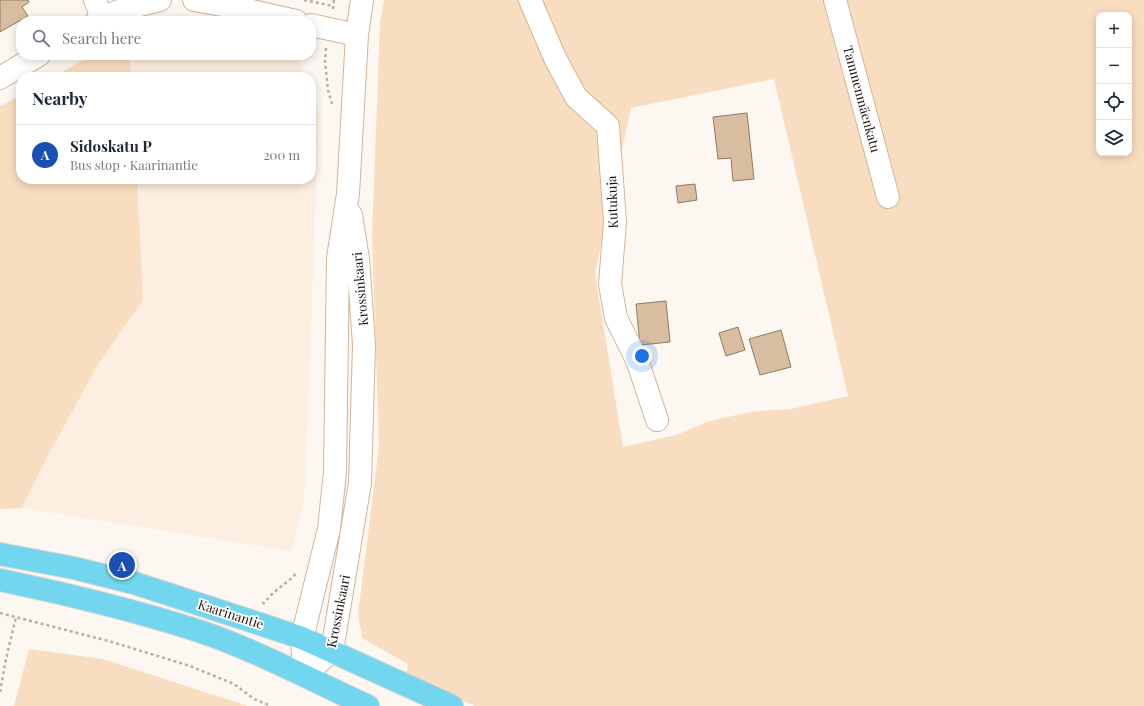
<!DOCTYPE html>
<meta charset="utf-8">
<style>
:root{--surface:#fff;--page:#f6f6f7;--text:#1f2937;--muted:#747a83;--line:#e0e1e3;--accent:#008aaa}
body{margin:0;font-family:"Playfair Display",serif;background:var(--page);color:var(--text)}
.controls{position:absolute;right:12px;top:12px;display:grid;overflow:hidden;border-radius:8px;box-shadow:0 2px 10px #0003}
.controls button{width:36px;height:36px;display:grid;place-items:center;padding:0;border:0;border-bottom:1px solid var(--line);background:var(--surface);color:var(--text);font:20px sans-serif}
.you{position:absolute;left:642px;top:356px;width:14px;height:14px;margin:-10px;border:3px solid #fff;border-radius:50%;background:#1a73e8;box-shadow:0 0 0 6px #1a73e833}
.badge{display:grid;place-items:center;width:26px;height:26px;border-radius:50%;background:var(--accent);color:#fff;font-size:13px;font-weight:700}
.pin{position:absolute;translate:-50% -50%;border:2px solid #fff;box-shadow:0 1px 4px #0006}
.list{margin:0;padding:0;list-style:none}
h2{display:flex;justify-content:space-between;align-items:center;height:52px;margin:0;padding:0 16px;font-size:17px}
h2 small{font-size:13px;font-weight:400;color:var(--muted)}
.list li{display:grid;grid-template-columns:26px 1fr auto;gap:12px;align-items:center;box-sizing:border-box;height:60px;padding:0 16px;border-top:1px solid var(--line)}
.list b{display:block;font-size:15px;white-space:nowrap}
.list p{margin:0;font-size:13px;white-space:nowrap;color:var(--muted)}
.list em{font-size:13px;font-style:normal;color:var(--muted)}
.icon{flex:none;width:22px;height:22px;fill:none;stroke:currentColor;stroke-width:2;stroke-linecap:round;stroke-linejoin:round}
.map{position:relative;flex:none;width:1144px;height:706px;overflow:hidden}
.search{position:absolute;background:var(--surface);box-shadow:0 2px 10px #0003;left:16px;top:16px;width:300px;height:44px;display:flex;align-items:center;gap:10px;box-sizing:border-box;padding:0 14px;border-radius:16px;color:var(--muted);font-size:15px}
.panel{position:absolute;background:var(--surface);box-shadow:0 2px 10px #0003;left:16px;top:72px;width:300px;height:112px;border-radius:16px}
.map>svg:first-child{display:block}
.built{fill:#fceee0}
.green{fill:#f9ddc0;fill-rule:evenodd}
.building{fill:#d8bda1;stroke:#937a60}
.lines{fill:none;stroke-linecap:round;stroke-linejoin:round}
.minor-casing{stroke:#d0b599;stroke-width:24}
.major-casing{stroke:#d6d5d3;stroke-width:24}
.path{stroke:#b7afa8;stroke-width:2.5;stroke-dasharray:3 3;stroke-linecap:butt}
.minor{stroke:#fff;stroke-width:22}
.major{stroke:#72d6ef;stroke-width:22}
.labels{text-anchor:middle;stroke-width:3.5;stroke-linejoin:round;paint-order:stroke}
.street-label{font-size:13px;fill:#1d1309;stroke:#fff}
</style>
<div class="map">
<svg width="1144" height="706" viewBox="0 0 1144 706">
<rect width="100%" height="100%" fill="#fdf7f1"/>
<path class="built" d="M 130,55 L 297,55 L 305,77 L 131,77 Z
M 311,92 L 319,114 L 305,485 L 303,504 L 291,551 L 22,508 L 46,459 L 99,363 L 143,300 L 137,179 L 311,179 Z"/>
<path class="green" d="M 384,0 L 1144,0 L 1144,706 L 475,706 L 406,676 L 408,664 L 362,638 L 358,614 L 379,446 L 372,236 L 380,23 ZM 1099,15 L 1129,15 L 1129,153 L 1099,153 ZM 774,79 L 848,396 L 791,409 L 750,412 L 710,421 L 676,435 L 623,447 L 595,273 L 631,108 Z
M 92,55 L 130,55 L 131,77 L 53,77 Z
M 21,95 L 21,179 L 137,179 L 143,300 L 99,363 L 46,459 L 22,508 L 0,509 L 0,106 Z
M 29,649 L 103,659 L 248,706 L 14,706 Z"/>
<path class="building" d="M 0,0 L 28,0 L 29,2 L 22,7 L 28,16 L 0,32 Z
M 747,113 L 754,179 L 733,181 L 731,158 L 718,159 L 713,117 Z
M 695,184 L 697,200 L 678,203 L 676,186 Z
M 666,301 L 670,342 L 640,345 L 636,304 Z
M 738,327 L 745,350 L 726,356 L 719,333 Z
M 781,330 L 791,367 L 760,375 L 749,339 Z"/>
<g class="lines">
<g class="minor-casing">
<path id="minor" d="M 95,0 L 102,18
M 194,0 L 239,8 L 296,21
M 530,0 L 555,58 L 576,97 L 608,126 L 615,222 L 610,284 L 616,318 L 637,360 L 657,420
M 835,0 L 888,197
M 97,21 C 116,10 139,5 160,0
M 311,25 L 357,35
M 0,78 L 39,55
M 304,675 L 302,638 L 329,529 L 335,472 L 338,258 L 348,194 L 357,35 L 362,0
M 304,675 L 332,651 L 360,483 L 364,345 L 358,259 L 351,215"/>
</g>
<g class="major-casing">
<path id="major" d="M 0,554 L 74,568 L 134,583 L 257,623 L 302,638 L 452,706
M 0,580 C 67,594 134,610 199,631 C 256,650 313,681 368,706"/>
</g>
<path class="path" d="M 304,0 L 333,6
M 333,9 L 334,0
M 326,48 L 325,61 L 328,90 L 332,104
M 262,603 L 264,603 L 273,593 L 293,577 L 296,573
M 0,613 L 112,642 L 190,666 L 234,684 L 254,699 L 271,706
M 0,692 L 6,659 L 16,617"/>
<use href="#minor" class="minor"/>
<use href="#major" class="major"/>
</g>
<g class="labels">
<g class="street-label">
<text transform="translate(862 99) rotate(75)" y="5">Tammenmäenkatu</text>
<text transform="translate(612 202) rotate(-92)" y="5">Kutukuja</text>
<text transform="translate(360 289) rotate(-95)" y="5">Krossinkaari</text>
<text transform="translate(338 611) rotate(-79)" y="5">Krossinkaari</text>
<text transform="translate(231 614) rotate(18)" y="5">Kaarinantie</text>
</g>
</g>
</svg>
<div class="controls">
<button>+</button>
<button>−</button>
<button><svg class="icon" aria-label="locate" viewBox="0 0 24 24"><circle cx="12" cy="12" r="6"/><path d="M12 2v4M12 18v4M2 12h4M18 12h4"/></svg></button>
<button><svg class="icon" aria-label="layers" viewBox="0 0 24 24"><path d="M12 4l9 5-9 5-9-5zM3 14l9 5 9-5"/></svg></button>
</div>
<div class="you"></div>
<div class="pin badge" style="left:122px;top:565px;background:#1a4fb4">A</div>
<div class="search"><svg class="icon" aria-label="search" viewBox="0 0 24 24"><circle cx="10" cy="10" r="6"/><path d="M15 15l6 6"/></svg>Search here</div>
<section class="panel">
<h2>Nearby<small></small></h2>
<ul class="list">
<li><span class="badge" style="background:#1a4fb4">A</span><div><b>Sidoskatu P</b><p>Bus stop · Kaarinantie</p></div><em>200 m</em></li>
</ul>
</section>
</div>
